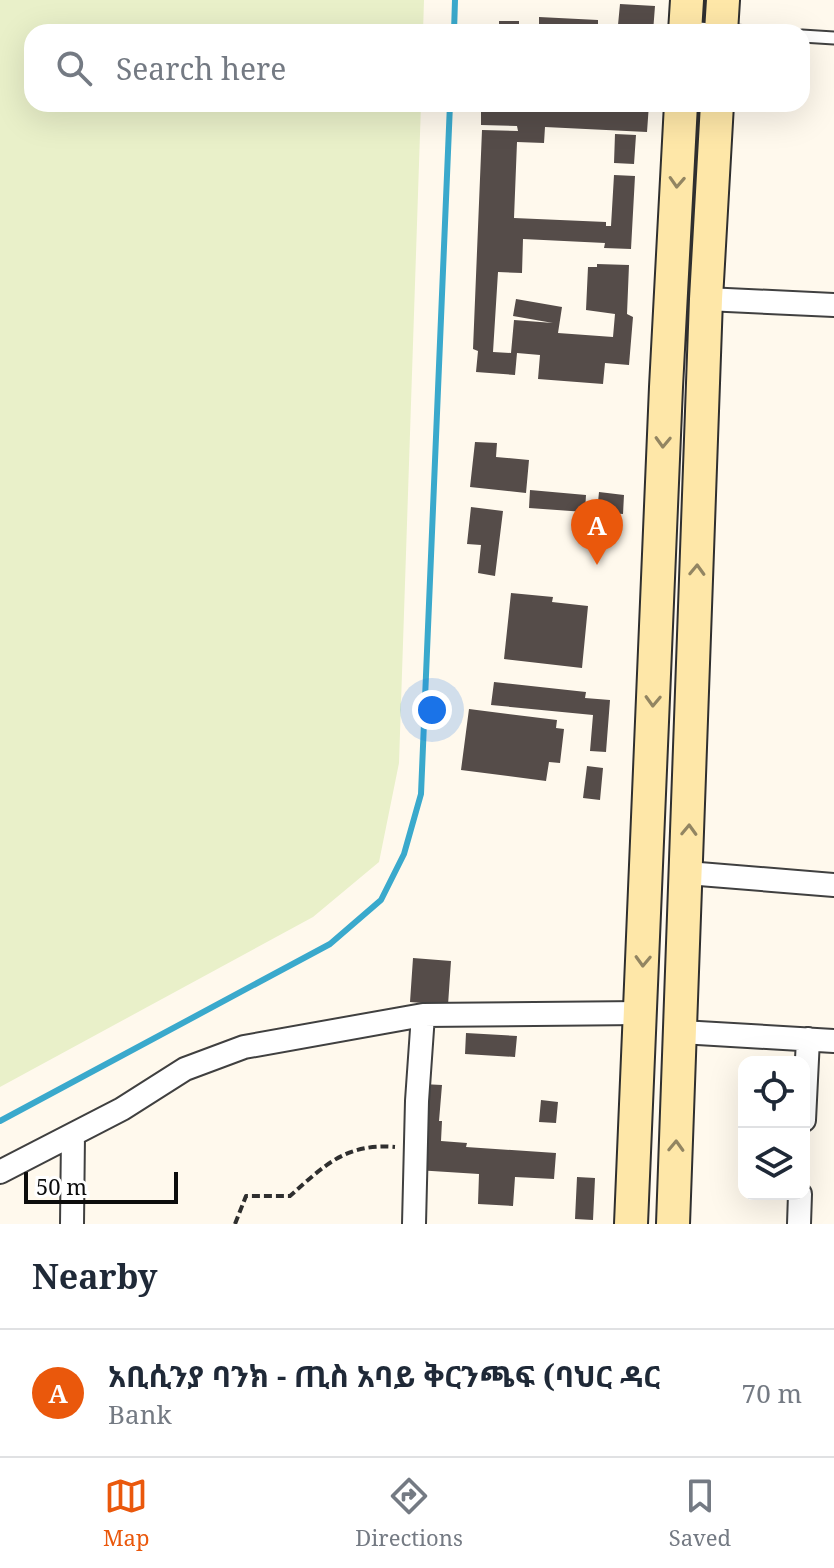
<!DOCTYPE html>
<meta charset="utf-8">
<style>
:root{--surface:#fff;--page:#f2f2f3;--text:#1f2937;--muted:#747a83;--line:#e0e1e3;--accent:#ea580c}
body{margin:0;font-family:"Noto Serif","Noto Sans Ethiopic",serif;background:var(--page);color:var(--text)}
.controls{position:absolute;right:24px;bottom:24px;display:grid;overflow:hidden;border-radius:16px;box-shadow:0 8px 32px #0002}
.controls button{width:72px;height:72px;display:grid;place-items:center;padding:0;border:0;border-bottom:2px solid var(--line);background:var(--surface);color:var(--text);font:40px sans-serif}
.scale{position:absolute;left:24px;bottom:20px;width:154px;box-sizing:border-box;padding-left:8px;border:4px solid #0d0d0d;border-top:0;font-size:22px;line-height:28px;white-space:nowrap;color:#0d0d0d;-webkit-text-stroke:6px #fff;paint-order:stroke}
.you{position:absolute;left:432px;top:710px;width:28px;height:28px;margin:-20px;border:6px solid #fff;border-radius:50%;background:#1a73e8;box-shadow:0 0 0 12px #1a73e833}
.badge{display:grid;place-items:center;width:52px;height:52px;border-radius:50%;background:var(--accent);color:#fff;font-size:26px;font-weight:700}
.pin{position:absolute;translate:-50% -66px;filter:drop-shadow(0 2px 4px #0008)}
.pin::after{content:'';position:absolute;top:42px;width:28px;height:24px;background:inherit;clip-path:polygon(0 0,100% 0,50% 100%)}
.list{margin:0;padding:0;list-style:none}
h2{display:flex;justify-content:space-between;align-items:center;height:104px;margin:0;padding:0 32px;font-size:34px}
h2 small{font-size:26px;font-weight:400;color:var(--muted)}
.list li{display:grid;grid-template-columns:52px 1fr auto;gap:24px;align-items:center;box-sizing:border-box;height:128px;padding:0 32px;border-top:2px solid var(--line)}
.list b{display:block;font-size:30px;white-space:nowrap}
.list p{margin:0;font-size:26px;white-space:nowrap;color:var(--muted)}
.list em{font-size:26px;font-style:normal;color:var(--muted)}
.icon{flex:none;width:44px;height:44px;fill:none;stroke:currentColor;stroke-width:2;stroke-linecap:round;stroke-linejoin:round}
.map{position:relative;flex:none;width:834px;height:1224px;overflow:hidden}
.search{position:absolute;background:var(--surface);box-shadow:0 8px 32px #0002;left:24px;right:24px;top:24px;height:88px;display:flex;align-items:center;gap:20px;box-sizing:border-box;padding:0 28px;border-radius:24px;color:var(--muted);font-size:30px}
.sheet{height:232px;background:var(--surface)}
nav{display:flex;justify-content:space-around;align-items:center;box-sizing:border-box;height:112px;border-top:2px solid var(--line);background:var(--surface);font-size:22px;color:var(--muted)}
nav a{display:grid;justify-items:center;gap:4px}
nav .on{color:var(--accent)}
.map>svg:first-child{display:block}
.pitch{fill:#e9f0c9}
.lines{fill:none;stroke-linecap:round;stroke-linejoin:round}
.stream{stroke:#3aa9cc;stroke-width:6}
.building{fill:#554c49}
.service-casing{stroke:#404040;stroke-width:15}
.minor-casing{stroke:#404040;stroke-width:26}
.secondary-casing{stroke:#2f2f2f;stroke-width:36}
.path{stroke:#2f2f2f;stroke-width:4;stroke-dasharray:8 4;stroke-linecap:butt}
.service{stroke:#fff;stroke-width:11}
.minor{stroke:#fff;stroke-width:22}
.secondary{stroke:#fee7a8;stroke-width:32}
.oneway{stroke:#928562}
</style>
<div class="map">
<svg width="834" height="1224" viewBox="0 0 834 1224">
<rect width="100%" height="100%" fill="#fff9ed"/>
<path class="pitch" d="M 0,0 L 424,0 L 423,32 L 32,32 L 32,104 L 421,104 L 399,763 L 379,862 L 313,917 L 0,1087 Z"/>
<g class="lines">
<path class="stream" d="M 454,32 L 455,0
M 0,1121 L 330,944 L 381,900 L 404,854 L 421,794 L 450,104"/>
</g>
<path class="building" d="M 620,4 L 655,6 L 653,32 L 632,32 L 632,26 L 618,25 Z
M 539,17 L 598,20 L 598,32 L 539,32 Z
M 499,21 L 519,21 L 519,26 L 534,27 L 534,32 L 484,32 L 484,25 L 499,26 Z
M 481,104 L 532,104 L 532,110 L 540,110 L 540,104 L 649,104 L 647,132 L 545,127 L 544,143 L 517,142 L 514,218 L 606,222 L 606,226 L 611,226 L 614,175 L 635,176 L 631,249 L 604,248 L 605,243 L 523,239 L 522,273 L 498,272 L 493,352 L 511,353 L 514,320 L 553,323 L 513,316 L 516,299 L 562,307 L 558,333 L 613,337 L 615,314 L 586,310 L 588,267 L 597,267 L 597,264 L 629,265 L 627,314 L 633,317 L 629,365 L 605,363 L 603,384 L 538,379 L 540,355 L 517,353 L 515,375 L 476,372 L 478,351 L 473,349 L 482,130 L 518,131 L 517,126 L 481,125 Z
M 615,134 L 636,135 L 634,164 L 614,163 Z
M 475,442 L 497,443 L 496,457 L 529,460 L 526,493 L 470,487 Z
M 530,490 L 586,495 L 585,512 L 529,508 Z
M 599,492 L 624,495 L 623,514 L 597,512 Z
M 471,507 L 503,511 L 495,576 L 478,573 L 481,545 L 467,544 Z
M 511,593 L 553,597 L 552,602 L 588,606 L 582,668 L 504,659 Z
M 494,682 L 586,692 L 585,698 L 610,700 L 606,752 L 590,751 L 593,715 L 491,705 Z
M 469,709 L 557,720 L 556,728 L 564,729 L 560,763 L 549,762 L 546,781 L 461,770 Z
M 587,766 L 603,768 L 600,800 L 583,798 Z
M 413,958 L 451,961 L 448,1005 L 410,1002 Z
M 466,1033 L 517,1036 L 515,1057 L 465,1054 Z
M 422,1084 L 442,1085 L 439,1121 L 442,1121 L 441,1141 L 467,1143 L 466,1147 L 556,1153 L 554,1179 L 515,1177 L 513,1206 L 478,1204 L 479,1174 L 416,1170 Z
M 541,1100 L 558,1102 L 556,1123 L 539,1122 Z
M 577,1177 L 595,1178 L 593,1220 L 575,1219 Z"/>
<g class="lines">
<g class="service-casing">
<path id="service" d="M 686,27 L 748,32
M 802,36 L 834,38"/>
</g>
<g class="minor-casing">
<path id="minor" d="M 706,299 L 834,305
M 687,873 L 834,885
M 681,1032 L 834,1041
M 804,1120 L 808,1039
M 0,1172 L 122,1109 L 185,1069 L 244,1047 L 423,1015 L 641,1013
M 72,1224 L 73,1135
M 414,1224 L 417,1101 L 423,1015
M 799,1224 L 800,1194"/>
</g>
<g class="secondary-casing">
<path id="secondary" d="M 685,32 L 687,0
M 721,32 L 723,0
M 631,1224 L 666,387 L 681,104
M 673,1224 L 706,299 L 717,104"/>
</g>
<path class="path" d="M 235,1224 L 246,1196 L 290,1196 C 324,1166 345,1143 395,1147"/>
<use href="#service" class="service"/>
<use href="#minor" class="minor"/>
<use href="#secondary" class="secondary"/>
</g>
<defs><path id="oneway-chevron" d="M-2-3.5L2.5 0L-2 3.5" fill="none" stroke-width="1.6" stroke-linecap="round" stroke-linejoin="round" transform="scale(2)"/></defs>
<g class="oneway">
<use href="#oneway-chevron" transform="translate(677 182) rotate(93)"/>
<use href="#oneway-chevron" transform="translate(663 442) rotate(92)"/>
<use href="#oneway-chevron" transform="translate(697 570) rotate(-88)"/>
<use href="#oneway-chevron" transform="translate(653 701) rotate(92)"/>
<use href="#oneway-chevron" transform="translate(689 830) rotate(-88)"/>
<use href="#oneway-chevron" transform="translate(643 961) rotate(92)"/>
<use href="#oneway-chevron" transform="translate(676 1146) rotate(-88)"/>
</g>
</svg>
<div class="controls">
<button><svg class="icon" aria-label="locate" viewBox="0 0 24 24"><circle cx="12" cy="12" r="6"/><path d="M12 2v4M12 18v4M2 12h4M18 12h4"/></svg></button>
<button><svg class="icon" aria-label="layers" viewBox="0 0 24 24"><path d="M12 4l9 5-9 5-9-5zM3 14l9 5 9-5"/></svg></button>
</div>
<div class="scale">50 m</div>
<div class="you"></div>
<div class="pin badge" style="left:597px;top:565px">A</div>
<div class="search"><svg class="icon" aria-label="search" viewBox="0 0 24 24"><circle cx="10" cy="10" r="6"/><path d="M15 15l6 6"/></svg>Search here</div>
</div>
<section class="sheet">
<h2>Nearby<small></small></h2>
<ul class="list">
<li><span class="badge">A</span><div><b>አቢሲንያ ባንክ - ጢስ አባይ ቅርንጫፍ (ባህር ዳር</b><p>Bank</p></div><em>70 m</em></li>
</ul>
</section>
<nav>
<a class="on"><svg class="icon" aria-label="map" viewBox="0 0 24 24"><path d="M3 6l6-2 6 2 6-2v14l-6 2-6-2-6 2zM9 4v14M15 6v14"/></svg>Map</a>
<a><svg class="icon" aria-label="directions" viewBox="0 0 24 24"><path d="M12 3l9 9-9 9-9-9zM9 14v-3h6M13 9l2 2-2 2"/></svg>Directions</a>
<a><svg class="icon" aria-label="saved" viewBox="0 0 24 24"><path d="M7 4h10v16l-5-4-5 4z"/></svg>Saved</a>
</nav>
